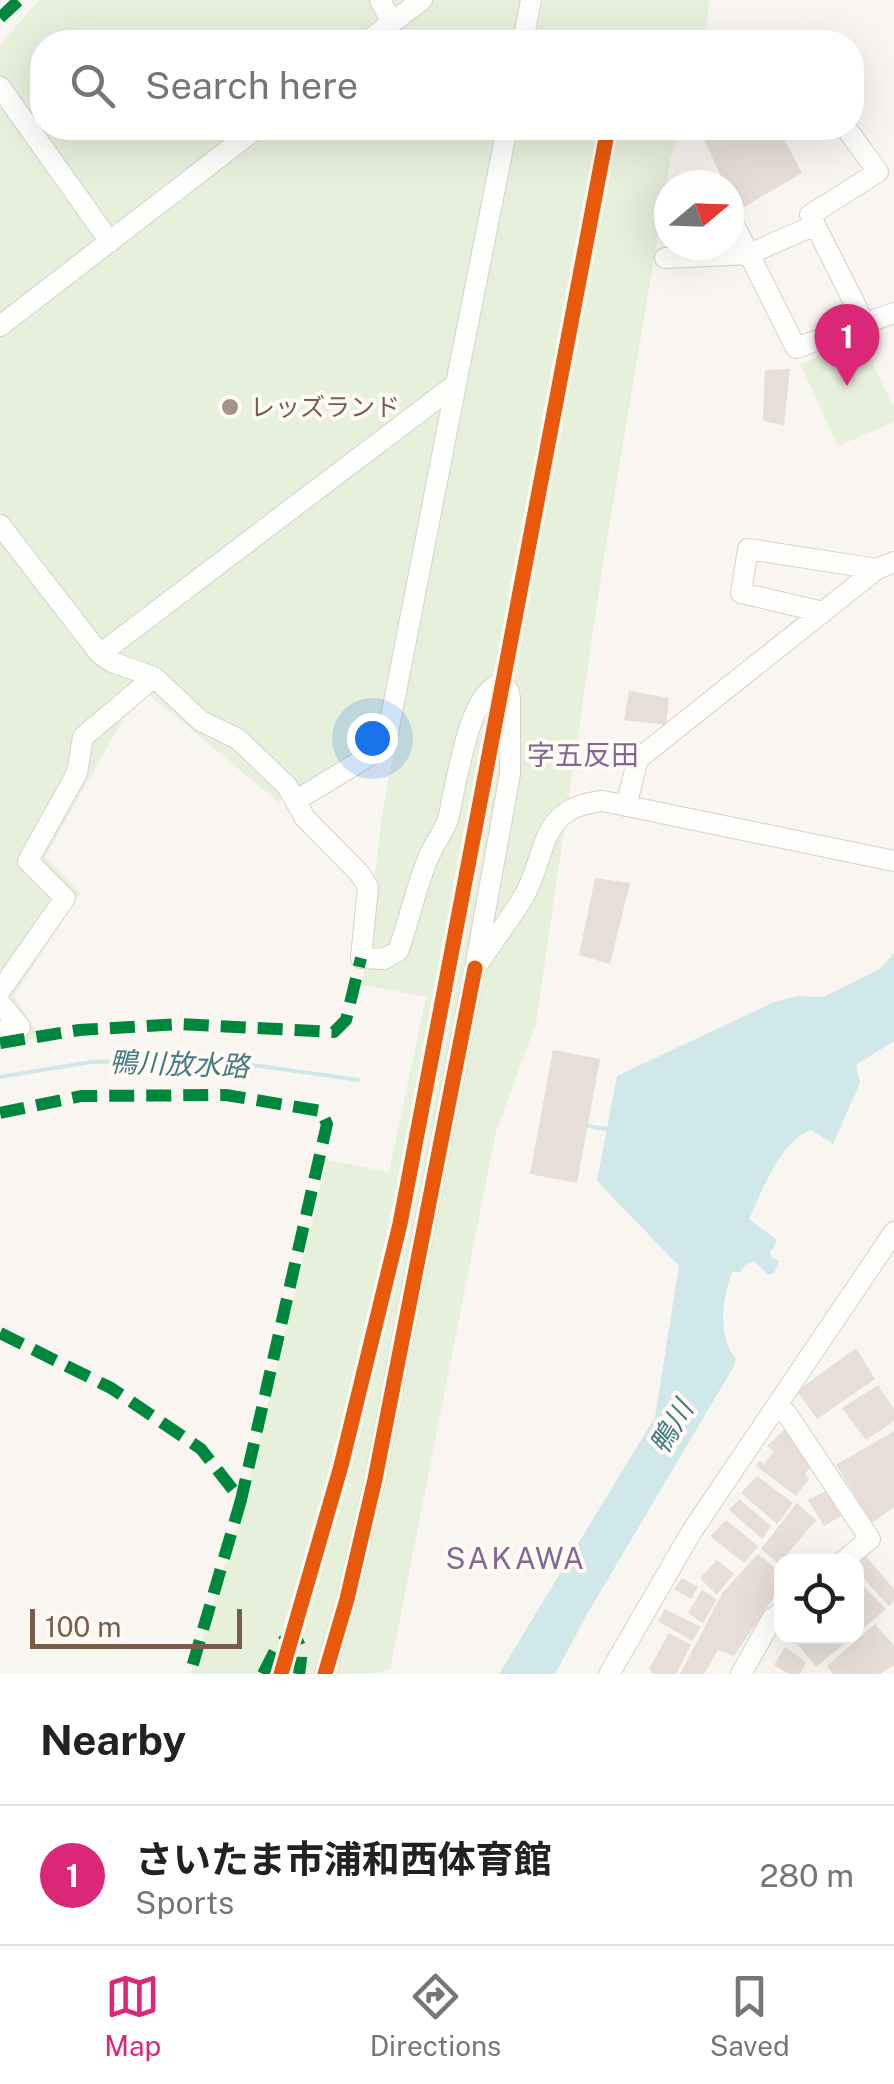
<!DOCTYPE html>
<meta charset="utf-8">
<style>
:root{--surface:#fff;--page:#f6f6f6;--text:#222;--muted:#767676;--line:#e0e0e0;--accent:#db2777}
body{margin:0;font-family:"Public Sans","Noto Sans JP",sans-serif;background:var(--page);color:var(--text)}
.controls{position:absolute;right:30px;bottom:30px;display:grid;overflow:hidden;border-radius:20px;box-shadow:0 10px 40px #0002}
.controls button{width:90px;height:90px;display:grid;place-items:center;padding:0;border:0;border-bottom:2px solid var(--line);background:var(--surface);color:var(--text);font:50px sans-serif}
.compass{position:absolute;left:654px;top:170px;width:90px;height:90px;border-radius:50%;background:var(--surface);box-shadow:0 10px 40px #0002;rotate:71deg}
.scale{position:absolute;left:30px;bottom:25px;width:212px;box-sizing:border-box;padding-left:10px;border:5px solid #7a5c4d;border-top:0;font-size:28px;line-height:35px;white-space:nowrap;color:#7a5c4d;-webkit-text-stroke:8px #fffaf3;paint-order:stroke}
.you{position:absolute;left:372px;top:738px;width:35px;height:35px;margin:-25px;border:8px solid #fff;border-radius:50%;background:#1a73e8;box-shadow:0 0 0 15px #1a73e833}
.badge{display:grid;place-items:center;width:65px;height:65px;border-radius:50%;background:var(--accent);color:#fff;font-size:32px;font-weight:700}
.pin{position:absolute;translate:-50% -82px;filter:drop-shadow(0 2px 5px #0008)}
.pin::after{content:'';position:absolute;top:52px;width:35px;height:30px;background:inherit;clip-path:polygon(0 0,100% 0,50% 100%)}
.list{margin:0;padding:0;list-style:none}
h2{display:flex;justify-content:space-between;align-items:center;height:130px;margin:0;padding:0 40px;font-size:42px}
h2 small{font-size:32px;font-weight:400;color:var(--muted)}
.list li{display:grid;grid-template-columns:65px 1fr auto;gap:30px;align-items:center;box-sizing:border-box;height:140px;padding:0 40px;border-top:2px solid var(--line)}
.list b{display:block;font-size:38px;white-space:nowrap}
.list p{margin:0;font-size:32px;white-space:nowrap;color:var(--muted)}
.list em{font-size:32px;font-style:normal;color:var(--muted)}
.icon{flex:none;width:55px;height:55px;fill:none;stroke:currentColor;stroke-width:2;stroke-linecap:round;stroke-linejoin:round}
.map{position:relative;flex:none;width:894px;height:1674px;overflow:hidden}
.search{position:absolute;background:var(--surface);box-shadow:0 10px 40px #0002;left:30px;right:30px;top:30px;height:110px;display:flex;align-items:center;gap:25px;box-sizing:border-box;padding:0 35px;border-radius:40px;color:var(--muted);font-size:38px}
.sheet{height:270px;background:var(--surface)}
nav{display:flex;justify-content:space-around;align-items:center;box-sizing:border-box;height:140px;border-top:2px solid var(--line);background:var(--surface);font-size:28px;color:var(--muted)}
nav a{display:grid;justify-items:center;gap:5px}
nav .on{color:var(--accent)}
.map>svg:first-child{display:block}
.green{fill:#e7f0db}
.water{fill:#d0e8ea}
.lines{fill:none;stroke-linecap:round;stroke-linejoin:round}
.stream{stroke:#d0e8ea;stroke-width:4}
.building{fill:#e6ded7}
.minor-casing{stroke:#d7d1cb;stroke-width:22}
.minor{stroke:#fefefd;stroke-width:20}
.quiet{stroke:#00873e;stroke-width:12;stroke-dasharray:25 12;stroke-linecap:butt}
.cycleway-casing{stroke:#fffaf3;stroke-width:21}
.cycleway{stroke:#e8590c;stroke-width:15}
.poi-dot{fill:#a69286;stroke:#fffaf3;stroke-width:4}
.labels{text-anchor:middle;stroke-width:8;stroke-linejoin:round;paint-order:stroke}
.poi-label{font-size:25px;fill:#7a5c4d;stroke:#fffaf3;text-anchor:start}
.neighbourhood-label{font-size:28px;fill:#846695;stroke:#fffaf3}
.water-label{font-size:28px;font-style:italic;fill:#437c86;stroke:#fffaf3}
.quarter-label{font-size:30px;letter-spacing:2.5px;fill:#846695;stroke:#fffaf3}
</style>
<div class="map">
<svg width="894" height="1674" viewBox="0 0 894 1674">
<rect width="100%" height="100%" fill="#f9f5f0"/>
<path class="green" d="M 39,0 L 538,0 L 530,42 L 42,42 L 42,128 L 513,128 L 397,735 L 518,128 L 682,128 L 671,157 L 602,570 L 536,1023 L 496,1132 L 390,1669 L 371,1674 L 191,1674 L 241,1514 L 327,1160 L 389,1172 L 426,997 L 362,985 L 382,815 L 394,751 L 278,802 L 141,688 L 45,857 L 80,893 L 14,996 L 40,1038 L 0,1046 L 0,45 Z
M 543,0 L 710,0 L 703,42 L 535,42 Z
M 861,339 L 894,408 L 894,422 L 838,446 L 800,364 Z"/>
<path class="water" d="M 894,953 L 894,1041 L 856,1065 L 860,1083 L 833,1144 L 812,1130 C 781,1139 762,1191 749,1219 L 777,1240 L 770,1253 L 773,1259 L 779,1260 L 774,1273 L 768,1275 L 754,1261 L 745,1265 L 740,1272 L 732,1272 C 722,1300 717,1336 736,1359 L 734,1366 L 586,1616 L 555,1674 L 499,1674 L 655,1417 L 679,1266 L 597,1181 L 617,1076 L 772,1003 L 797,996 L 823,997 L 880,969 Z"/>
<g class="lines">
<path class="stream" d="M 0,1077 L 91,1062 L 210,1059 L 359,1080
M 587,1126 L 612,1130"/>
</g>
<path class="building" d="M 699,128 L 778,128 L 802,173 L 737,211 L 729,185 L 725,185 Z
M 790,369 L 784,425 L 763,421 L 765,370 Z
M 629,691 L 669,698 L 666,725 L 624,720 Z
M 595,878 L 630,883 L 610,964 L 579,955 Z
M 553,1050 L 600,1059 L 577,1183 L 530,1174 Z
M 856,1348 L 875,1379 L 817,1419 L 797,1391 Z
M 878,1385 L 894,1409 L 894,1421 L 866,1440 L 842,1408 Z
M 786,1428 L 811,1466 L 805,1474 L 809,1479 L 796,1496 L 756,1466 L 759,1460 L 764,1464 L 774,1451 L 767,1446 Z
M 894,1431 L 894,1507 L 872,1523 L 836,1465 Z
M 757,1476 L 793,1503 L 777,1524 L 741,1493 Z
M 826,1491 L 841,1516 L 824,1526 L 808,1500 Z
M 739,1499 L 771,1526 L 762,1539 L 729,1510 Z
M 797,1503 L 816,1520 L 779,1564 L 761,1549 Z
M 726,1520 L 758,1546 L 744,1563 L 710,1536 Z
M 758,1554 L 782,1574 L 782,1585 L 734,1656 L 718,1650 L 704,1674 L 680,1674 L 723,1592 Z
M 865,1555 L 894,1589 L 894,1601 L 889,1606 L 856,1570 L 856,1562 Z
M 717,1560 L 734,1574 L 717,1595 L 700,1578 Z
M 682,1578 L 698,1587 L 691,1599 L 674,1589 Z
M 863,1586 L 886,1609 L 856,1634 L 856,1591 Z
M 702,1590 L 717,1599 L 703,1623 L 688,1613 Z
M 665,1609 L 701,1627 L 692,1641 L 658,1621 Z
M 875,1624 L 894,1645 L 894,1665 L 880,1674 L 833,1674 L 827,1666 Z
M 669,1633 L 691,1645 L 676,1674 L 653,1674 L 649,1669 Z
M 802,1636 L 853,1636 L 816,1667 L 796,1642 Z
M 785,1647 L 806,1662 L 800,1674 L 789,1674 L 774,1665 Z"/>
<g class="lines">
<g class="minor-casing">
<path id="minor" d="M 380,0 L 392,23
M 366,42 L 422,0
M 523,42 L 531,0
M 0,87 L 110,242
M 846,128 L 878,172 L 810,215 L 865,324
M 815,225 L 749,254 L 796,348 L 894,313
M 665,258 L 749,254 L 729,215
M 0,326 L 257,128
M 0,525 L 100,654 L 456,384 L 507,128
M 823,612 L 741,593 L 748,549 L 877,569
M 100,654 L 112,662 L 154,677 L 201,721 L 238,739 L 287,786 L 305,818 L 360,874 L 368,887 L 361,958 L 384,959 L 398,951 C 410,919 416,885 430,854 C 435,842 444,832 448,819 C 456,789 467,694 500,684 L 508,690 L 510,698 L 510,774 L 475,968 C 491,944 509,921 524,896 C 548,854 537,807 603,801 L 894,861
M 295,801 L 379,750 L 387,738 L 456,384
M 626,806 L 638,759 L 877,569 L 894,562
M 0,991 L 65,898 L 28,861 L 77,773 L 83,737 L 154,677
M 0,1003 L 20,1027 L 0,1031
M 777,1405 L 787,1414 L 870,1539 L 842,1562
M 325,1674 L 347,1599 L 375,1479 L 475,968
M 609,1674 L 692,1531 L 894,1232
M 741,1674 L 772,1619 L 782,1611"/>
</g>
<use href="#minor" class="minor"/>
<path class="quiet" d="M 0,18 L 19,0
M 0,1043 L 79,1030 L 179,1024 L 334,1032 L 346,1020 L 361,958
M 0,1113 L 81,1096 L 226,1095 L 321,1111 L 327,1124 L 241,1500
M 0,1333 L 111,1388 L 201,1449 L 241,1500 L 190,1674
M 263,1674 L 279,1643 L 294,1636 C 304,1647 301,1660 299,1674"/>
<g class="cycleway-casing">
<path id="cycleway" d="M 281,1674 L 341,1466 L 400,1224 L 608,128
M 325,1674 L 347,1599 L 375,1479 L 475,968"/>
</g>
<use href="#cycleway" class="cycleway"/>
</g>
<circle class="poi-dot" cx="230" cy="407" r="10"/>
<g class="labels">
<g class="poi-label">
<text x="250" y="416">レッズランド</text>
</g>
<g class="neighbourhood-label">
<text x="583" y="765">字五反田</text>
</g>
<g class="water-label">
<text transform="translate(179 1064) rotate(2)" y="10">鴨川放水路</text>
<text transform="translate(671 1427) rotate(-59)" y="10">鴨川</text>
</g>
<g class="quarter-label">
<text x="516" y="1569">SAKAWA</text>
</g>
</g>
</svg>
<div class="controls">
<button><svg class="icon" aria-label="locate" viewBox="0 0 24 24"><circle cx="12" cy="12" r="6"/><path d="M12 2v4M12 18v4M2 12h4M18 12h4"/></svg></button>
</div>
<svg class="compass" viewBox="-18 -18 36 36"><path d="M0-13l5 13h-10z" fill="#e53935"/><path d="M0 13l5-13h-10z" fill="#767676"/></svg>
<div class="scale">100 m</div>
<div class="you"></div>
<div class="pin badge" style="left:847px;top:386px">1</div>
<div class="search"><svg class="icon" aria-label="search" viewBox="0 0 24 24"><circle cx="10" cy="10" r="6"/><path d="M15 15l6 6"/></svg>Search here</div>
</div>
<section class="sheet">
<h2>Nearby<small></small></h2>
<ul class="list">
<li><span class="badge">1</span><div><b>さいたま市浦和西体育館</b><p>Sports</p></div><em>280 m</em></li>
</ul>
</section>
<nav>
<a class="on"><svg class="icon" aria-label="map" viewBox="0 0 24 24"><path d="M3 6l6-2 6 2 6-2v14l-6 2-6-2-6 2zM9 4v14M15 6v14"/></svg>Map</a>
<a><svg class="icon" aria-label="directions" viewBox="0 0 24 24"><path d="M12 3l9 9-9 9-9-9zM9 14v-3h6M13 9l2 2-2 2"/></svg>Directions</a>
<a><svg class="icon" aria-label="saved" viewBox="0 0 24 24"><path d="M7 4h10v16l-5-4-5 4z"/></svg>Saved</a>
</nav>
